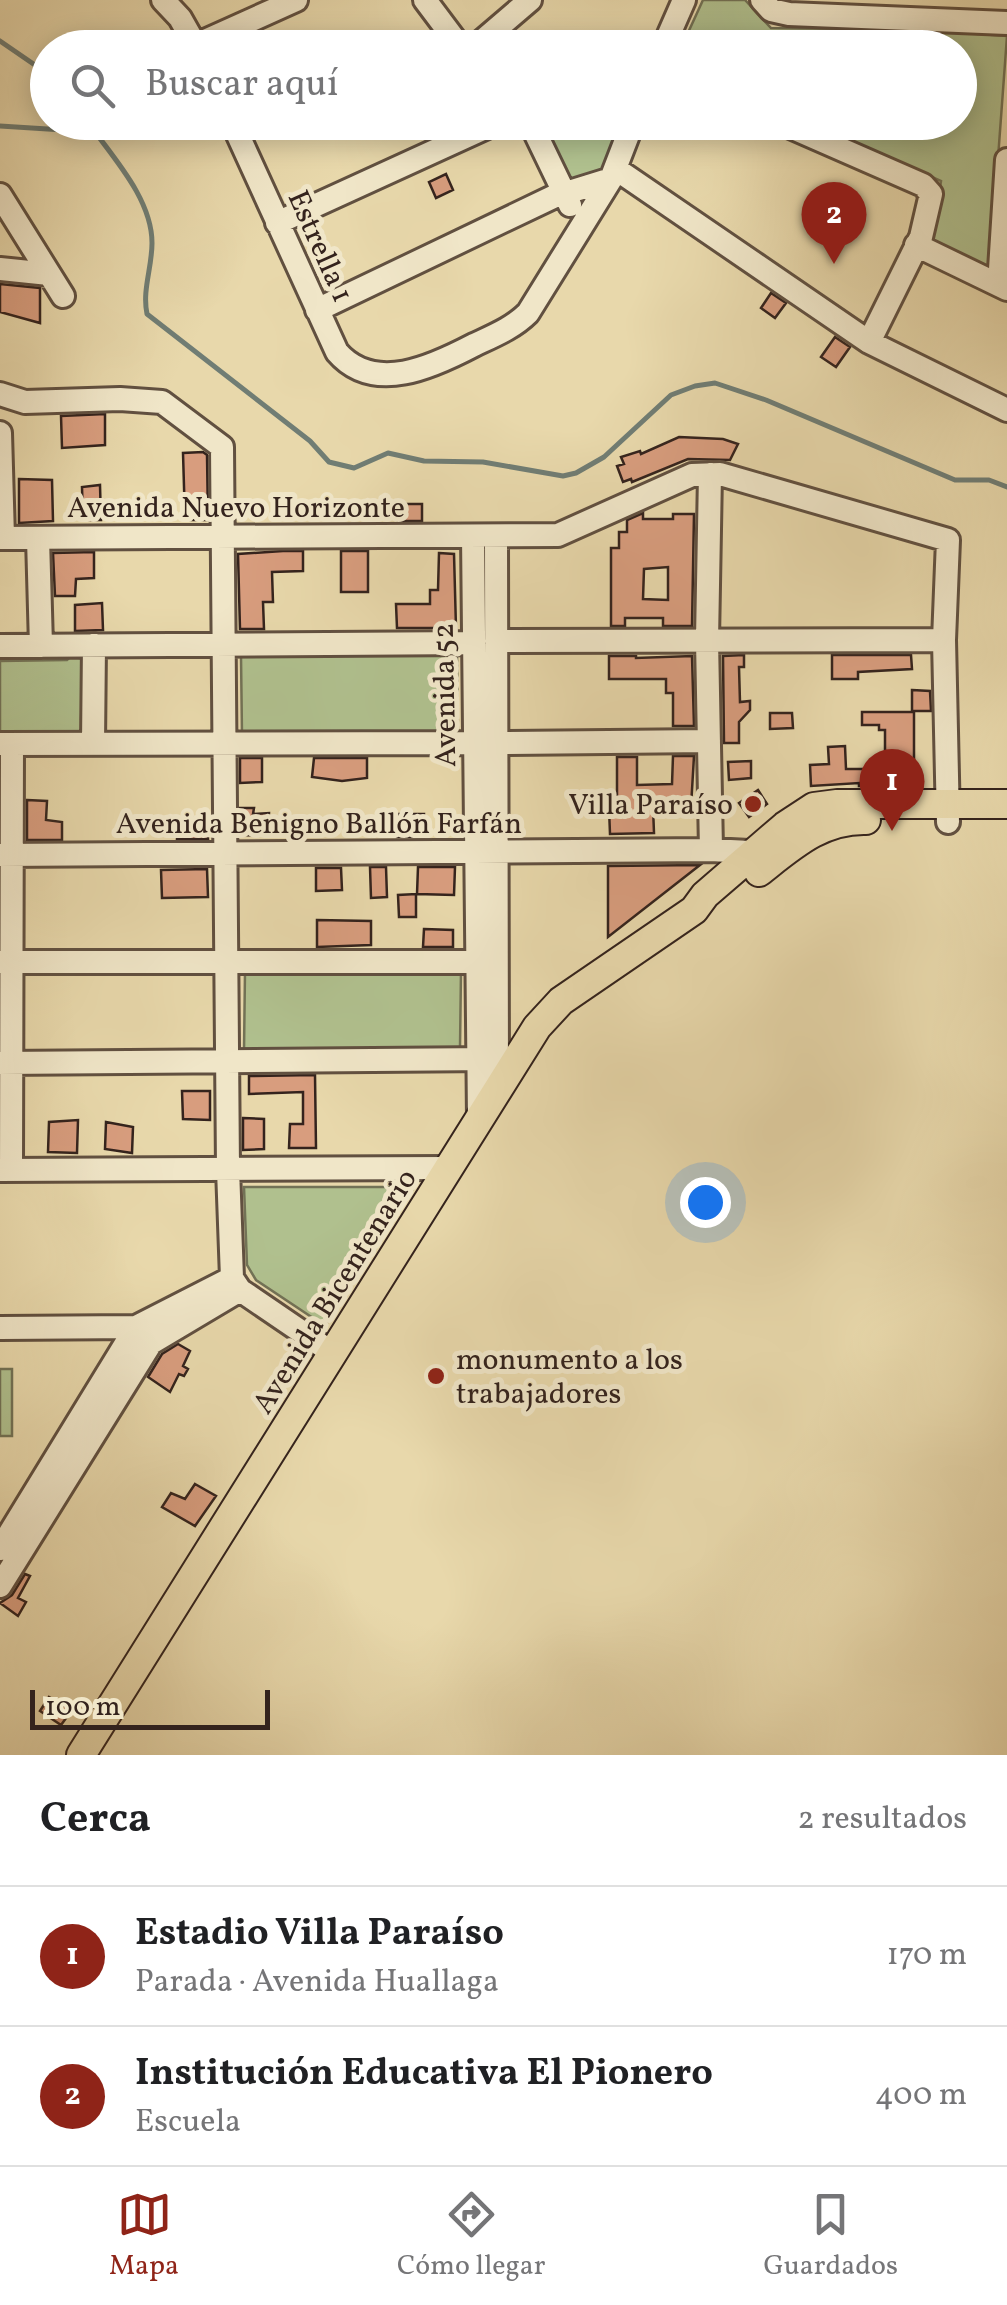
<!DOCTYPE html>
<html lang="es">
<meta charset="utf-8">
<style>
:root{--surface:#fff;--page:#f6f6f6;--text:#202124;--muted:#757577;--line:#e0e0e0;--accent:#8f2418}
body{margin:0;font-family:Vollkorn,serif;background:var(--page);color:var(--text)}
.scale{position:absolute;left:30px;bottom:25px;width:240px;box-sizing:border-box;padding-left:10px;border:5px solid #34231d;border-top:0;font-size:28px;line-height:35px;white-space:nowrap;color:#34231d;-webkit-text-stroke:8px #f0e6c8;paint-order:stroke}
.you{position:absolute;left:705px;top:1202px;width:35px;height:35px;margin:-25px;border:8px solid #fff;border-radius:50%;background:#1a73e8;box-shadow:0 0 0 15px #1a73e833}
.badge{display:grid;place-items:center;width:65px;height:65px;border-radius:50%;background:var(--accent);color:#fff;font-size:32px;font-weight:700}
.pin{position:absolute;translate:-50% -82px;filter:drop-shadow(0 2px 5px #0008)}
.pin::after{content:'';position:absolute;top:52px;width:35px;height:30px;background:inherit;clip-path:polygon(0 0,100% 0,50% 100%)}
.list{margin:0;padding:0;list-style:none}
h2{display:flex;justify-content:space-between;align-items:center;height:130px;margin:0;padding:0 40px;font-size:42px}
h2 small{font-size:32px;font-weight:400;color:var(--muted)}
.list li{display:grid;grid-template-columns:65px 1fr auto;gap:30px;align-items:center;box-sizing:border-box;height:140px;padding:0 40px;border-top:2px solid var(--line)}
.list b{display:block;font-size:38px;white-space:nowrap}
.list p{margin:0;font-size:32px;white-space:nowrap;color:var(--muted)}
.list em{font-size:32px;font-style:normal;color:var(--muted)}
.icon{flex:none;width:55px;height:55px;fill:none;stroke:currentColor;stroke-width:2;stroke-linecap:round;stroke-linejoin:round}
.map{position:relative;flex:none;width:1007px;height:1755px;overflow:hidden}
.search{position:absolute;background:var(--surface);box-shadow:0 5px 25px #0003;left:30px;right:30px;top:30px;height:110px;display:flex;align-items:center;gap:25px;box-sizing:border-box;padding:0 35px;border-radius:55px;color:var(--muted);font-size:38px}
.sheet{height:410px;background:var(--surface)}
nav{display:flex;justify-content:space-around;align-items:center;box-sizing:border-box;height:140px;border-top:2px solid var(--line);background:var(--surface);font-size:28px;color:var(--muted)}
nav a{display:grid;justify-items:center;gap:5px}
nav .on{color:var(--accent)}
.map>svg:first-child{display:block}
.green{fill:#b0c08e;stroke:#727256;stroke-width:2.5}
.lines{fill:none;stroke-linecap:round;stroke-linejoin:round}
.stream{stroke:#707d74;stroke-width:5}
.building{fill:#d89d7e;stroke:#34231d;stroke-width:2.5;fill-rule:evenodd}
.minor-casing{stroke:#615040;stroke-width:28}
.major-casing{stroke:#34231d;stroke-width:32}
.minor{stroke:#f0e6c8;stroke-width:22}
.major{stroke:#e8d8ab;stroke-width:28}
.poi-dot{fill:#8f2418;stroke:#f0e6c8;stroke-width:4}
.labels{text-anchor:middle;stroke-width:10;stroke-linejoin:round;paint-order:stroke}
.street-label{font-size:30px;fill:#34231d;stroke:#f0e6c8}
.poi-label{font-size:30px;fill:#34231d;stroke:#f0e6c8;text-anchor:end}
</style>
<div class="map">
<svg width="1007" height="1755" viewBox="0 0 1007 1755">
<rect width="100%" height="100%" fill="#e8d8ab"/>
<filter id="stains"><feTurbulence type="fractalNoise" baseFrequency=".002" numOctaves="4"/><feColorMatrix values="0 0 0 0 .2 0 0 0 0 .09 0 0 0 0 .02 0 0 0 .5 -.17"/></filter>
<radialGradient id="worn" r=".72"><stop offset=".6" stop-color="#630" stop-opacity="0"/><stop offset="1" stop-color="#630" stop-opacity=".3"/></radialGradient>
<path class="green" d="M 703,0 L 745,0 L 771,28 L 924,30 L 1007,36 L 990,267 L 987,269 L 932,244 L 941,181 L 811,123 L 960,122 L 960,48 L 681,48 Z
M 539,123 L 620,123 L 602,171 L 570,183 Z
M 457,654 L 458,733 L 242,735 L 241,656 Z
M 70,657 L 80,658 L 84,663 L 81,719 L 84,720 L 84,731 L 79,736 L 65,732 L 0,733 L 0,661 L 67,660 Z
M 461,971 L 460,1048 L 244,1051 L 245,972 Z
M 244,1187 L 414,1187 L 325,1326 L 256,1280 L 247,1265 Z
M 0,1369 L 12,1369 L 12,1436 L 0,1436 Z"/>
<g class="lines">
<path class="stream" d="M 0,41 L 48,74
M 0,126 L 95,132 C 118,163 152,202 152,243 C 152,268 142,290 147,314 L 310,441 L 329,462 L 354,468 L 388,453 L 424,461 L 483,462 L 563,476 L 576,473 L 604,457 L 671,395 L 695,386 L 715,383 L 766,400 L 955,480 L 989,480 L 1007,487"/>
</g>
<path class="building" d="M 446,174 L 453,190 L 436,198 L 429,182 Z
M 0,284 L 40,288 L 40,323 L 0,312 Z
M 771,293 L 786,303 L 775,318 L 761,308 Z
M 835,337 L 850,347 L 836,367 L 821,357 Z
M 105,414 L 105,445 L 62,448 L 61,416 Z
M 679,437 L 723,439 L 738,444 L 730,460 L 688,459 L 632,482 L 631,479 L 623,482 L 617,466 L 624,464 L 621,457 L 640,451 L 641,454 Z
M 203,452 L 207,455 L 208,520 L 185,520 L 183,453 Z
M 19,479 L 52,480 L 53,521 L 19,523 Z
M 100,485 L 101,520 L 83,520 L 82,487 Z
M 398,504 L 422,504 L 422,521 L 398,521 Z
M 643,513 L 643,519 L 673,519 L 673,514 L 694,514 L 692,626 L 663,626 L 663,618 L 625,618 L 625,626 L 611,626 L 611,548 L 619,548 L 619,532 L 627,532 L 627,520 ZM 668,567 L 668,600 L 643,599 L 644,569 Z
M 283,551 L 303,551 L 303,571 L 272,572 L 273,602 L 263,602 L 264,629 L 240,629 L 238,554 Z
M 341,551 L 368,551 L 368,592 L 341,592 Z
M 94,552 L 94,578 L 76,579 L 75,596 L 55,596 L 53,553 Z
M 439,553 L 454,554 L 456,628 L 397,628 L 396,604 L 430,604 L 430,590 L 438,590 Z
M 102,603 L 103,630 L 75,631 L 75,605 Z
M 744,655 L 744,667 L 739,667 L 740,702 L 750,701 L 750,710 L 739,722 L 739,743 L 724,743 L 723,656 Z
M 832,655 L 911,655 L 912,669 L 858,672 L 858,679 L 832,679 Z
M 609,656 L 636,656 L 636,658 L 692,656 L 694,726 L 673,726 L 673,693 L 666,693 L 666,679 L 609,679 Z
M 912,690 L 930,691 L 931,711 L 912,711 Z
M 862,712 L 914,712 L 914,786 L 859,786 L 859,783 L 811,786 L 810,765 L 829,764 L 828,747 L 845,746 L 846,769 L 885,769 L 885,730 L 879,730 L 879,725 L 862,725 Z
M 770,713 L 792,713 L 793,728 L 770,729 Z
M 673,756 L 694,756 L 691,807 L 653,807 L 654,833 L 610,834 L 609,808 L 617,808 L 617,757 L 637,757 L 637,785 L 672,784 Z
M 240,758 L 262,758 L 262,782 L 240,783 Z
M 314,758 L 367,758 L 367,778 L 342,781 L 312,777 Z
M 751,761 L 751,778 L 729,780 L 728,762 Z
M 758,790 L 767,804 L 749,817 L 739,803 Z
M 27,800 L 47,801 L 46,820 L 62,822 L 62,840 L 27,840 Z
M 240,808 L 254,808 L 253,814 L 269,813 L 268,836 L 240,835 Z
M 398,814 L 424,814 L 424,837 L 397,837 Z
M 206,817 L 208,839 L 177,839 L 178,819 Z
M 700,865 L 608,937 L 608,866 Z
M 370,867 L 386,867 L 387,897 L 371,898 Z
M 418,867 L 455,867 L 454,895 L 417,894 Z
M 316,868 L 341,868 L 342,890 L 316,891 Z
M 207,869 L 208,897 L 162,898 L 161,870 Z
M 416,894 L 416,917 L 399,917 L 398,895 Z
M 317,920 L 371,921 L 371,945 L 317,947 Z
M 424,929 L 453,930 L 453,947 L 423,947 Z
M 315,1075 L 316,1148 L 289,1148 L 290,1124 L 303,1124 L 303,1092 L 249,1094 L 249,1076 Z
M 182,1091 L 210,1091 L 210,1120 L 183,1119 Z
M 243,1118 L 264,1119 L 264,1149 L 243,1150 Z
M 78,1120 L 77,1153 L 48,1152 L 49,1122 Z
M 106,1122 L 133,1127 L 132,1153 L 105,1149 Z
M 178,1344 L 190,1351 L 183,1366 L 188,1369 L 184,1376 L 179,1374 L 170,1392 L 148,1377 L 162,1354 Z
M 195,1484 L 216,1496 L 195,1526 L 162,1507 L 171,1493 L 185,1499 Z
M 25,1574 L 30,1576 L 18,1598 L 26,1602 L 18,1616 L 0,1603 L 12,1595 Z
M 49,1697 L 72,1710 L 61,1725 L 40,1711 Z"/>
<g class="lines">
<g class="minor-casing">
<path id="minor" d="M 163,0 L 180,18 L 197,48
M 425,0 L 461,48
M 762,0 L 771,10 L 789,14 L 1007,23
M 196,45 L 296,0
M 474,48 L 530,0
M 663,48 L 684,0
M 232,122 L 337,352 C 374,395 434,366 474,345 C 493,336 513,328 528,313 L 611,179 L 633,122
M 530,122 L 570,205
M 779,122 L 923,185 L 931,194 L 921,237 L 869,342
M 237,133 L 261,122
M 616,169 L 869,342 L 1007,410
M 0,195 L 63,296
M 277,223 L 498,122
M 916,245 L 1007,289
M 0,269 L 49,274
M 999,285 L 1007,160
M 317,310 L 553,197 L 611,179
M 0,394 L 25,402 L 120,399 L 162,402 L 222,447 L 228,1169 L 232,1278 L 240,1290 L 334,1354
M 0,433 L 3,538
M 710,474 L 707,640 L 711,850
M 473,536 L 479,1118
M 496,536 L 497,1087
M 0,538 L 558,535 L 692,475 L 720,474 L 948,540 L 944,640 L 948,822
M 38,538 L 41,646
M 496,641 L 944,640
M 0,646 L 473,643
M 93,743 L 94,645
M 498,743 L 709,741
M 0,744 L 475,743
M 0,855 L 711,850 L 766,853
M 0,962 L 477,962
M 0,1063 L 491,1059
M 0,1170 L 449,1168
M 11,1170 L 12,744
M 0,1328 L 136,1327 L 145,1337
M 0,1549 L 136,1327 L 232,1278
M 0,1586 L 151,1343 L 240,1290"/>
</g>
<g class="major-casing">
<path id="major" d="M 759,872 C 792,846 821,819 866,820
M 81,1755 L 537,1027 L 561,1001 L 694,910 L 705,895 L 785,826 L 814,807 L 837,804 L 1007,804"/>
</g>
<use href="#minor" class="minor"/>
<use href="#major" class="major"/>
</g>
<g class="poi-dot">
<circle cx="753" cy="804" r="10"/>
<circle cx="436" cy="1376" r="10"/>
</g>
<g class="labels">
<g class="street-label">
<text transform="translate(321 246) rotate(66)" y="10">Estrella 1</text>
<text x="236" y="517">Avenida Nuevo Horizonte</text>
<text transform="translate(444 695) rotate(-91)" y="10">Avenida 52</text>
<text x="319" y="833">Avenida Benigno Ballón Farfán</text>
<text transform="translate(334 1291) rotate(-58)" y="10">Avenida Bicentenario</text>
</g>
<g class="poi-label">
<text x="733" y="814">Villa Paraíso</text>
<text x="456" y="1369" text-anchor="start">monumento a los<tspan x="456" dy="34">trabajadores</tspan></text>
</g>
</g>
<rect width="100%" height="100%" filter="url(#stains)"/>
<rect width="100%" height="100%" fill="url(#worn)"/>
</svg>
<div class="scale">100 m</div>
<div class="you"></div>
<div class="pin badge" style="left:892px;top:831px">1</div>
<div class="pin badge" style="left:834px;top:264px">2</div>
<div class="search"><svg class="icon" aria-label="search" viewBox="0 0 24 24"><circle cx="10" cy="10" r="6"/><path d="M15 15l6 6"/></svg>Buscar aquí</div>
</div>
<section class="sheet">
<h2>Cerca<small>2 resultados</small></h2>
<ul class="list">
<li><span class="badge">1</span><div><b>Estadio Villa Paraíso</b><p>Parada · Avenida Huallaga</p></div><em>170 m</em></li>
<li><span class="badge">2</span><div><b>Institución Educativa El Pionero</b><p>Escuela</p></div><em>400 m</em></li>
</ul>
</section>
<nav>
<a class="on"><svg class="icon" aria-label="map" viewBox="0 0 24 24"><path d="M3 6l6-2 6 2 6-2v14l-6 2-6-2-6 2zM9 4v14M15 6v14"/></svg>Mapa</a>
<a><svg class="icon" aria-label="directions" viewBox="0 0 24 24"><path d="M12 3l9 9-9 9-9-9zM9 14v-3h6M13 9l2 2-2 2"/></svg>Cómo llegar</a>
<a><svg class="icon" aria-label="saved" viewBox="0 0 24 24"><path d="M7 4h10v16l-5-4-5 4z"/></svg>Guardados</a>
</nav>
